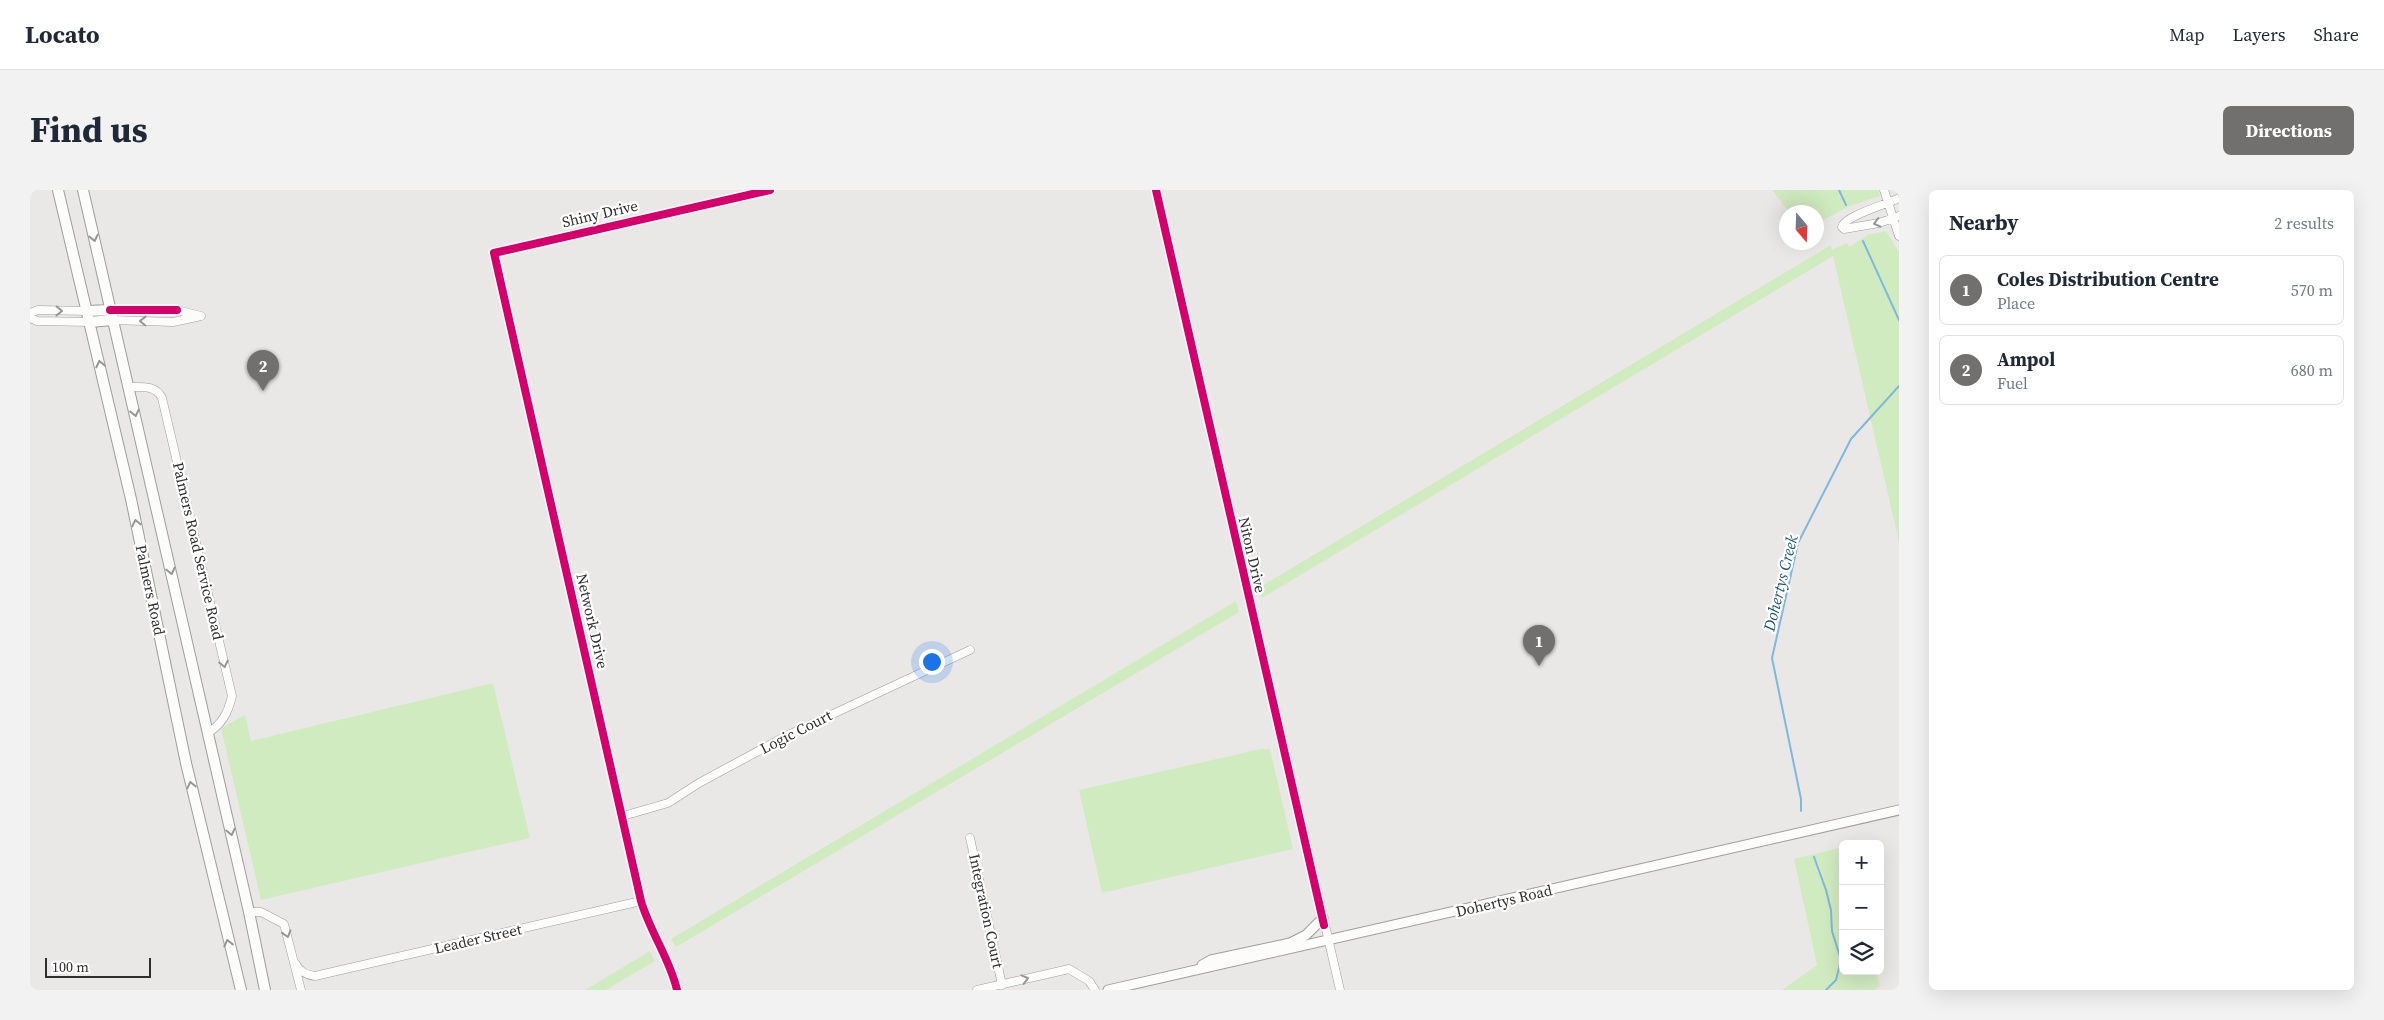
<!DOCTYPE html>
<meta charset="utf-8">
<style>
:root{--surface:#fff;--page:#f2f2f3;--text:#1f2937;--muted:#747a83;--line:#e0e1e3;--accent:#71706e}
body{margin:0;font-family:"Source Serif 4",serif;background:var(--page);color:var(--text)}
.controls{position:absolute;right:15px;bottom:15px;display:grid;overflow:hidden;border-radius:8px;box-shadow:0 5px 20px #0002}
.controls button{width:45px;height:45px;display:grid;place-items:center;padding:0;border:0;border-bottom:1px solid var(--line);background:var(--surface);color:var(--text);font:25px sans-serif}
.compass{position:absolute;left:1749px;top:15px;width:45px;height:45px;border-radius:50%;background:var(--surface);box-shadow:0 5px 20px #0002;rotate:161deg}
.scale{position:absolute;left:15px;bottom:12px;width:106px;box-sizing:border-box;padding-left:5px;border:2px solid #302f2e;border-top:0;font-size:14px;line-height:18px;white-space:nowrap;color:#302f2e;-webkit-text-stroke:4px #fff;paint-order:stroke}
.you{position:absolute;left:901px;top:471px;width:18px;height:18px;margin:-12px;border:4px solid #fff;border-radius:50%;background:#1a73e8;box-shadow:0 0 0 8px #1a73e833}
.badge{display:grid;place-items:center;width:32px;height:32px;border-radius:50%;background:var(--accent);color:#fff;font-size:16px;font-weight:700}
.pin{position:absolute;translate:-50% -41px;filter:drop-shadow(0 1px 2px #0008)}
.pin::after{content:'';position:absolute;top:26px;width:18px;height:15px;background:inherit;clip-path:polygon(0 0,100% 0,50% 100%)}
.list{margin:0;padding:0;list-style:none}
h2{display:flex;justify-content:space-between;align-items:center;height:65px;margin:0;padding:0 20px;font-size:21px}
h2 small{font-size:16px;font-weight:400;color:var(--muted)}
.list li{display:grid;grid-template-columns:32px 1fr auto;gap:15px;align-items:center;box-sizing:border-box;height:70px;margin:0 10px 10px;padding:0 10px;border:1px solid var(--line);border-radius:8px}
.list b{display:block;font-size:19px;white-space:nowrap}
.list p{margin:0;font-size:16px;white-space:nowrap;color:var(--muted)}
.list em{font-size:16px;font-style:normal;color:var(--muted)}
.icon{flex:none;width:28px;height:28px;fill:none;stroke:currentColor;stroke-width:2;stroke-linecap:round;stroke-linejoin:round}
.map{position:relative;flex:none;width:1869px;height:800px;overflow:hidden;border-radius:8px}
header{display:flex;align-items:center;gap:30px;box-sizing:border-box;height:70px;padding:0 25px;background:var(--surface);border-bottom:1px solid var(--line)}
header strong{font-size:24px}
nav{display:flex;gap:28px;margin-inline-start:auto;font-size:18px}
.intro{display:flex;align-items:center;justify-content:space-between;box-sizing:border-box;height:120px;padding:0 30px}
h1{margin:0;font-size:35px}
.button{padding:12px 22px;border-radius:8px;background:var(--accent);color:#fff;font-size:18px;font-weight:700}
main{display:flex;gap:30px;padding:0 30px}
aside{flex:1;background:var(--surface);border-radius:8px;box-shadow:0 5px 20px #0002}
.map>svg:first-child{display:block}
.green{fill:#d1ebc0}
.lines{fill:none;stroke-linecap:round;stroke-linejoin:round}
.stream{stroke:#7eb8de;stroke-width:2}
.minor-casing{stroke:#9e9d9c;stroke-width:9}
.major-casing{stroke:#9e9d9c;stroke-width:11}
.highway-casing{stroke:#9e9d9c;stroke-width:12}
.minor{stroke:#fcfcfb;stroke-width:8}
.major{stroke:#fcfcfb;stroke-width:9}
.highway{stroke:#fcfcfb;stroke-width:10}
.cycleway-casing{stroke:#fff;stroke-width:11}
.cycleway{stroke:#d6006c;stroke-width:8}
.oneway{stroke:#969694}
.labels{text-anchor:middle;stroke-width:4.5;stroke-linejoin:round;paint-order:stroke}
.street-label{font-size:15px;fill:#302f2e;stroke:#fff}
.water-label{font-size:16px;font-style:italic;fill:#17557b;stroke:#fff}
</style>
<header>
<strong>Locato</strong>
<nav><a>Map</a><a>Layers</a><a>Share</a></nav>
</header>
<div class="intro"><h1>Find us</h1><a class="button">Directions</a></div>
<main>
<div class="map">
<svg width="1869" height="800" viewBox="0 0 1869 800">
<rect width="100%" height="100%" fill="#eae8e6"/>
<path class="green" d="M 1742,0 L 1848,0 L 1850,6 L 1820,16 L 1787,33 L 1786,22 L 1759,22 Z
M 1856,41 L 1869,62 L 1869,352 L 1803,66 L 1232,408 L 1230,397 L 1801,55 L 1802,60 L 1817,53 L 1819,57 L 1838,45 Z
M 1206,411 L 1209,422 L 646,757 L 641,749 Z
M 463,493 L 500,648 L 231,710 L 191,538 L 215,525 L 221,551 Z
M 1231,559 L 1240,559 L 1263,659 L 1072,703 L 1049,600 Z
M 1813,657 L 1813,781 L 1846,781 L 1850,796 L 1844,800 L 1752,800 L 1787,775 L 1764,669 Z
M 620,761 L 625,771 L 576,800 L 555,800 Z"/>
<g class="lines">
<path class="stream" d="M 1809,0 L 1816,15
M 1833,51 L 1869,130
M 1771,621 L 1771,609 L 1742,468 L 1768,353 L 1821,249 L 1869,196
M 1784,667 L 1796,700 L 1801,720 L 1802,741 L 1811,770 L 1806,790 L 1796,800"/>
<g class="minor-casing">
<path id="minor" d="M 1126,0 L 1310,800
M 1854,0 L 1869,46
M 1869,8 C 1858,14 1814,26 1812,37 L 1814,39 L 1849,33 L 1869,26
M 80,120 L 147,120 L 171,126
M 0,123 L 8,120 L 58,121
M 0,128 L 7,131 L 60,132
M 82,130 L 143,132 L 167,127
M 99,197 C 112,197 126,195 132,208 L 202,506 C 198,523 192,534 178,543
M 593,626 L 638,613 L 669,593 L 758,545 L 940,460
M 940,648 L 972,795
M 219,722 L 231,722 L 254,734 L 271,800
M 265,773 C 270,782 276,785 285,786 L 611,711
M 647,800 C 640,769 620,742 611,711 L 464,63 L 740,0
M 947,800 L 1039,779 L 1059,791 L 1065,800"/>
</g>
<g class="major-casing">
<path id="major" d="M 1172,775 L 1181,770 L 1260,753 L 1276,745 L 1293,728
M 1078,800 L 1869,620"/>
</g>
<g class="highway-casing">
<path id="highway" d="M 28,0 L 101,309 L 156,573 L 211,800
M 53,0 L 219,722 L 235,800
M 58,121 L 80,120
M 60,132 L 82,130"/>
</g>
<use href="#minor" class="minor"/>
<use href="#major" class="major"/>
<use href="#highway" class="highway"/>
<g class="cycleway-casing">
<path id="cycleway" d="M 1126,0 L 1294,735
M 80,120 L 147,120
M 647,800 C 640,769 620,742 611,711 L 464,63 L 740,0"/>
</g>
<use href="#cycleway" class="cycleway"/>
</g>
<defs><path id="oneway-chevron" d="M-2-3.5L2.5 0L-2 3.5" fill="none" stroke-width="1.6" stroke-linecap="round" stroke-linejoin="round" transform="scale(1.25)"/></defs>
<g class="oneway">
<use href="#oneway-chevron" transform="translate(1847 33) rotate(166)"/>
<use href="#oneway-chevron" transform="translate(64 48) rotate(78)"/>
<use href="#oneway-chevron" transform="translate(29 121) rotate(1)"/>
<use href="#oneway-chevron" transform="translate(113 131) rotate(-179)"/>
<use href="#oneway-chevron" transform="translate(70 174) rotate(-102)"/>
<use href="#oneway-chevron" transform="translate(105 223) rotate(77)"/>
<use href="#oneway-chevron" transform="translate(106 333) rotate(-102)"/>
<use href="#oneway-chevron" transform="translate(141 381) rotate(77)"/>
<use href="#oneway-chevron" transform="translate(194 474) rotate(77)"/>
<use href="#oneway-chevron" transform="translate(161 595) rotate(-103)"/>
<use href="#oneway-chevron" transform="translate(201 642) rotate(77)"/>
<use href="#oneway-chevron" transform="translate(257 744) rotate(73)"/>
<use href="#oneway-chevron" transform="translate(198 753) rotate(-104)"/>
<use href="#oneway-chevron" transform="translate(995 789) rotate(-14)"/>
</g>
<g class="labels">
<g class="street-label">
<text transform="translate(570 24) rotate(-13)" y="5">Shiny Drive</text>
<text transform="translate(168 361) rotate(77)" y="5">Palmers Road Service Road</text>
<text transform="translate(1222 365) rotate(77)" y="5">Niton Drive</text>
<text transform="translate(120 400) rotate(78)" y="5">Palmers Road</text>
<text transform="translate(562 431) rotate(77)" y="5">Network Drive</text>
<text transform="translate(766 542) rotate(-27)" y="5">Logic Court</text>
<text transform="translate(1474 711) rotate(-13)" y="5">Dohertys Road</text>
<text transform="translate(956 721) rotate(78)" y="5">Integration Court</text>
<text transform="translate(448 749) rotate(-13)" y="5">Leader Street</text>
</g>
<g class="water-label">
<text transform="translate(1750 393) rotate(-76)" y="6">Dohertys Creek</text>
</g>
</g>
</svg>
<div class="controls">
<button>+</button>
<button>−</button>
<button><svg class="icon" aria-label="layers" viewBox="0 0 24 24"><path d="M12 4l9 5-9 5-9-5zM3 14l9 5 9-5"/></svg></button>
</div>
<svg class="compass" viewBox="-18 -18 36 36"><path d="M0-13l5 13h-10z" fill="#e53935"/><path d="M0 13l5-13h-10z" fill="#747a83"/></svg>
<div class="scale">100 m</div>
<div class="you"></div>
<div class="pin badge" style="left:1509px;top:476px">1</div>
<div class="pin badge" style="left:233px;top:201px">2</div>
</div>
<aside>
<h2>Nearby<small>2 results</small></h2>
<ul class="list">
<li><span class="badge">1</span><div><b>Coles Distribution Centre</b><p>Place</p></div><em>570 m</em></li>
<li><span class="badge">2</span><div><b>Ampol</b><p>Fuel</p></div><em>680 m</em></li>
</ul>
</aside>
</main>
